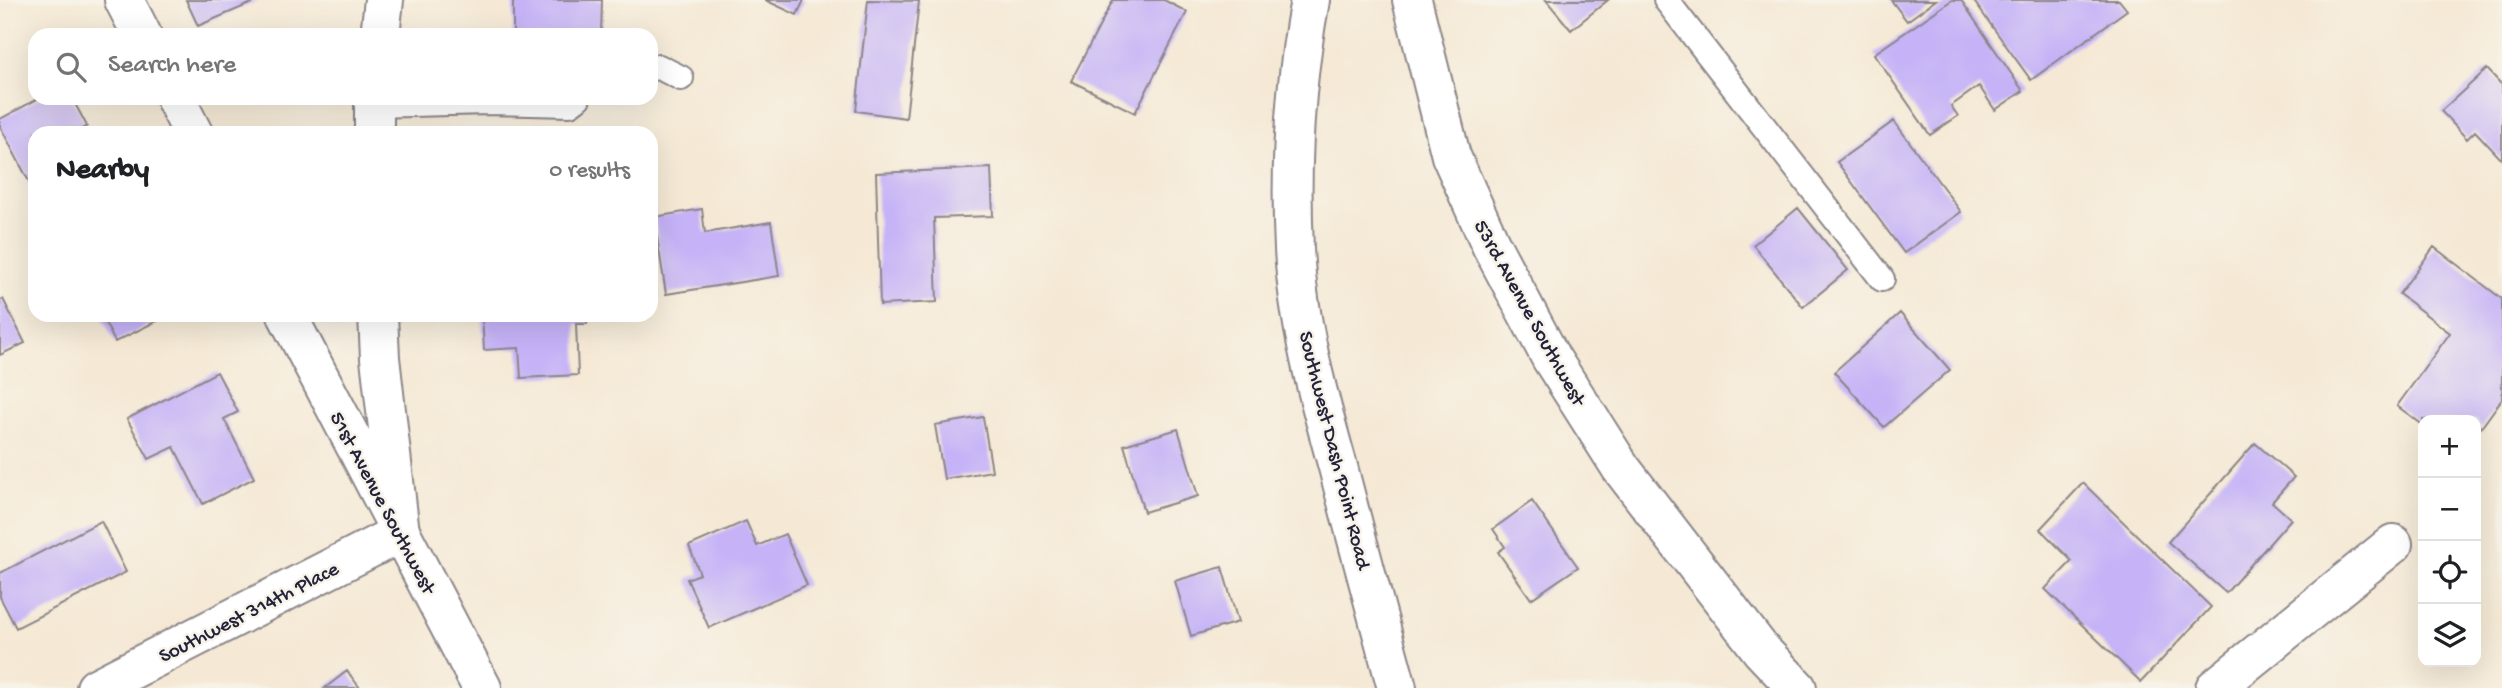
<!DOCTYPE html>
<meta charset="utf-8">
<style>
:root{--surface:#fff;--page:#f6f6f6;--text:#202124;--muted:#757577;--line:#e0e0e0}
body{margin:0;font-family:"Gochi Hand",sans-serif;background:var(--page);color:var(--text)}
.controls{position:absolute;right:21px;bottom:21px;display:grid;overflow:hidden;border-radius:14px;box-shadow:0 7px 28px #0002}
.controls button{width:63px;height:63px;display:grid;place-items:center;padding:0;border:0;border-bottom:2px solid var(--line);background:var(--surface);color:var(--text);font:35px sans-serif}
.list{margin:0;padding:0;list-style:none}
h2{display:flex;justify-content:space-between;align-items:center;height:91px;margin:0;padding:0 28px;font-size:30px}
h2 small{font-size:23px;font-weight:400;color:var(--muted)}
.icon{flex:none;width:38px;height:38px;fill:none;stroke:currentColor;stroke-width:2;stroke-linecap:round;stroke-linejoin:round}
.map{position:relative;flex:none;width:2502px;height:688px;overflow:hidden}
.search{position:absolute;background:var(--surface);box-shadow:0 7px 28px #0002;left:28px;top:28px;width:630px;height:77px;display:flex;align-items:center;gap:18px;box-sizing:border-box;padding:0 24px;border-radius:21px;color:var(--muted);font-size:26px}
.panel{position:absolute;background:var(--surface);box-shadow:0 7px 28px #0002;left:28px;top:126px;width:630px;height:196px;border-radius:21px}
.map>svg:first-child{display:block}
.building{fill:#c5b2f7}
.lines{fill:none;stroke-linecap:round;stroke-linejoin:round}
.service-casing{stroke:#8c8688;stroke-width:28}
.minor-casing{stroke:#8c8688;stroke-width:42}
.secondary-casing{stroke:#8c8688;stroke-width:42}
.service{stroke:#fff;stroke-width:24}
.minor{stroke:#fff;stroke-width:38}
.secondary{stroke:#fff;stroke-width:38}
.labels{text-anchor:middle;stroke-width:5;stroke-linejoin:round;paint-order:stroke}
.street-label{font-size:21px;fill:#22223b;stroke:#f7f3e8}
</style>
<div class="map">
<svg width="2502" height="688" viewBox="0 0 2502 688">
<rect width="100%" height="100%" fill="#f7f3e8"/>
<filter id="ink" filterUnits="userSpaceOnUse"><feTurbulence type="fractalNoise" baseFrequency=".0143" numOctaves="2"/><feDisplacementMap in="SourceGraphic" scale="14" xChannelSelector="R" yChannelSelector="G"/><feConvolveMatrix kernelMatrix="1 2 1 2 8 2 1 2 1" color-interpolation-filters="sRGB"/></filter>
<filter id="wash" filterUnits="userSpaceOnUse"><feTurbulence type="fractalNoise" baseFrequency=".00686" numOctaves="4" result="noise"/><feDisplacementMap in="SourceGraphic" scale="28" xChannelSelector="R" yChannelSelector="G"/><feGaussianBlur stdDeviation="1.57" result="paint"/><feColorMatrix in="noise" values="0 0 0 0 0 0 0 0 0 0 0 0 0 0 0 0 0 1.4 0 .05"/><feComposite in="paint" operator="in"/></filter>
<g filter="url(#wash)">
<rect width="100%" height="100%" fill="#f5e9d5"/>
<g id="blocks">
<path class="building" d="M 186,0 L 259,0 L 198,26 Z
M 513,0 L 602,0 L 601,35 L 513,35 Z
M 765,0 L 804,0 L 797,15 Z
M 868,0 L 919,1 L 906,118 L 856,111 Z
M 1113,0 L 1164,0 L 1187,12 L 1135,113 L 1071,81 Z
M 1546,0 L 1608,0 L 1571,30 Z
M 1891,0 L 1936,0 L 1907,21 Z
M 1952,0 L 1961,0 L 2023,91 L 1995,110 L 1979,86 L 1951,106 L 1958,116 L 1930,135 L 1874,54 Z
M 1973,0 L 2119,0 L 2127,10 L 2031,80 Z
M 2487,69 L 2502,85 L 2502,160 L 2475,131 L 2467,139 L 2441,111 Z
M 39,98 L 72,98 L 87,126 L 75,133 L 35,133 L 35,193 L 0,126 L 0,119 Z
M 1894,121 L 1961,212 L 1904,253 L 1837,162 Z
M 991,168 L 993,216 L 934,218 L 937,302 L 880,305 L 876,173 Z
M 1798,208 L 1848,270 L 1803,307 L 1753,245 Z
M 702,209 L 705,233 L 771,222 L 779,276 L 666,294 L 654,217 Z
M 2434,247 L 2502,299 L 2502,399 L 2481,428 L 2476,420 L 2423,420 L 2423,425 L 2397,406 L 2450,333 L 2399,294 Z
M 3,299 L 25,343 L 0,355 L 0,300 Z
M 1900,313 L 1950,370 L 1884,427 L 1834,372 Z
M 101,315 L 164,315 L 165,317 L 115,342 Z
M 482,315 L 587,315 L 587,324 L 576,324 L 578,375 L 521,378 L 519,348 L 484,350 Z
M 217,372 L 238,412 L 224,419 L 254,478 L 203,504 L 174,447 L 149,459 L 127,419 Z
M 983,417 L 992,471 L 944,479 L 935,425 Z
M 1178,429 L 1198,496 L 1144,512 L 1124,445 Z
M 2255,443 L 2294,477 L 2272,502 L 2291,519 L 2226,593 L 2168,542 Z
M 2083,483 L 2211,607 L 2141,682 L 2045,589 L 2072,561 L 2040,529 Z
M 1532,501 L 1578,567 L 1531,599 L 1498,552 L 1505,547 L 1493,529 Z
M 101,521 L 126,572 L 16,628 L 0,597 L 0,573 Z
M 746,521 L 757,546 L 785,534 L 807,585 L 709,628 L 687,579 L 700,574 L 689,546 Z
M 1222,567 L 1238,622 L 1191,636 L 1175,581 Z
M 347,671 L 360,688 L 325,688 Z"/>
</g>
</g>
<g filter="url(#ink)">
<use href="#blocks" fill-opacity="0" stroke="#8c8688" stroke-width="2"/>
<g class="lines">
<g class="service-casing">
<path id="service" d="M 1666,0 L 1882,279
M 651,68 L 659,67 L 681,78
M 374,105 L 488,102 L 570,104 L 578,98"/>
</g>
<g class="minor-casing">
<path id="minor" d="M 124,0 L 142,35
M 1412,0 L 1451,156 L 1491,245 L 1551,358 L 1621,468 L 1761,650 L 1797,688
M 380,35 L 384,0
M 175,98 L 193,133
M 374,133 L 374,98
M 287,315 L 482,688
M 96,688 L 400,533 L 380,358 L 378,315
M 2215,688 L 2393,544"/>
</g>
<g class="secondary-casing">
<path id="secondary" d="M 1310,0 C 1295,80 1290,168 1294,249 C 1298,323 1318,396 1338,467 C 1357,541 1377,614 1397,688"/>
</g>
<use href="#service" class="service"/>
<use href="#minor" class="minor"/>
<use href="#secondary" class="secondary"/>
</g>
</g>
<g class="labels">
<g class="street-label">
<text transform="translate(1531 312) rotate(61)" y="7">53rd Avenue Southwest</text>
<text transform="translate(1336 450) rotate(76)" y="7">Southwest Dash Point Road</text>
<text transform="translate(384 502) rotate(62)" y="7">51st Avenue Southwest</text>
<text transform="translate(248 611) rotate(-27)" y="7">Southwest 314th Place</text>
</g>
</g>
</svg>
<div class="controls">
<button>+</button>
<button>−</button>
<button><svg class="icon" aria-label="locate" viewBox="0 0 24 24"><circle cx="12" cy="12" r="6"/><path d="M12 2v4M12 18v4M2 12h4M18 12h4"/></svg></button>
<button><svg class="icon" aria-label="layers" viewBox="0 0 24 24"><path d="M12 4l9 5-9 5-9-5zM3 14l9 5 9-5"/></svg></button>
</div>
<div class="search"><svg class="icon" aria-label="search" viewBox="0 0 24 24"><circle cx="10" cy="10" r="6"/><path d="M15 15l6 6"/></svg>Search here</div>
<section class="panel">
<h2>Nearby<small>0 results</small></h2>
<ul class="list">
</ul>
</section>
</div>
